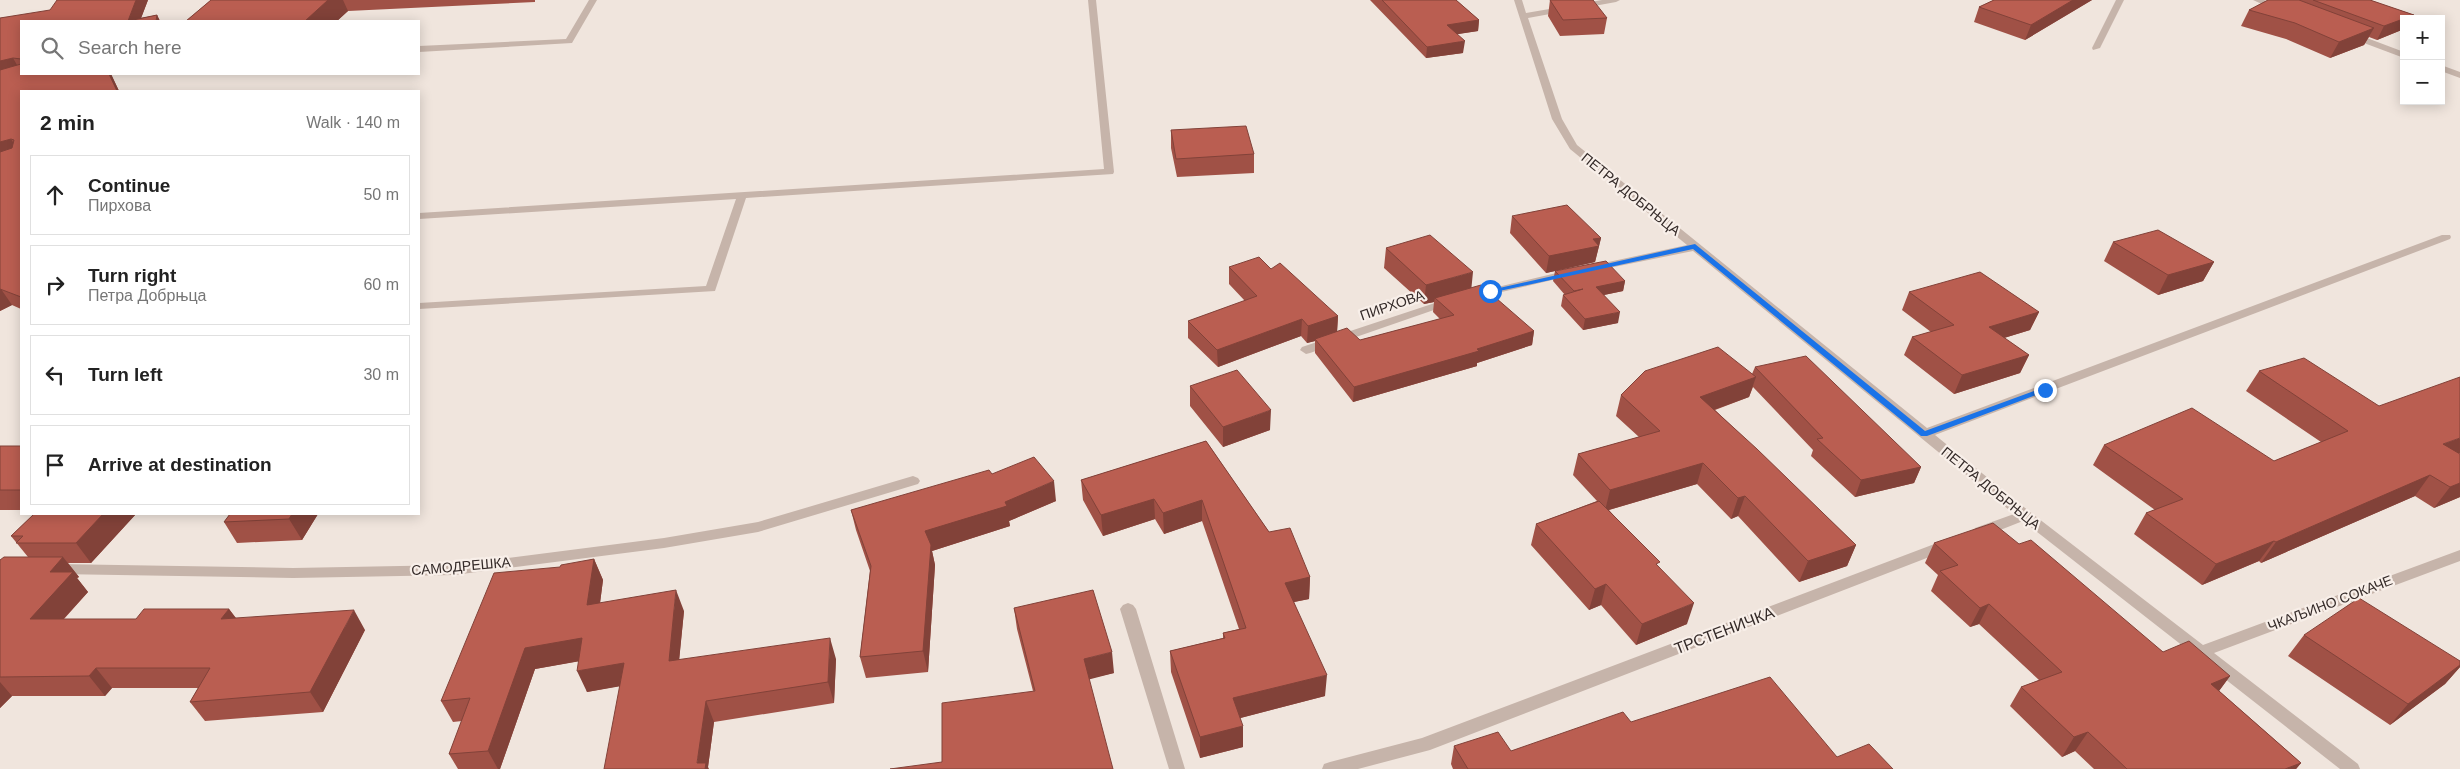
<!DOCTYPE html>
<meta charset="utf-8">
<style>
:root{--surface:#fff;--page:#f2f2f2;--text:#222;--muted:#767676;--line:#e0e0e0}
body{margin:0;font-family:Helvetica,sans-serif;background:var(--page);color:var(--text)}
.controls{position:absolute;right:15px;top:15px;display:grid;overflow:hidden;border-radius:0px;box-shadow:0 2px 12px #0003}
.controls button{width:45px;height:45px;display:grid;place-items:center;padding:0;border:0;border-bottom:1px solid var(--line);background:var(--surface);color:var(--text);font:25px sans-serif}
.stop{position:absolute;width:15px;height:15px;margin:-11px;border:4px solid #1a73e8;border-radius:50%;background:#fff}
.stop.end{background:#1a73e8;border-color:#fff;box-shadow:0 1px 5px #0008}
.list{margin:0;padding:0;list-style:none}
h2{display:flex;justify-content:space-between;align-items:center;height:65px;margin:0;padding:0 20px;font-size:21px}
h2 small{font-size:16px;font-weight:400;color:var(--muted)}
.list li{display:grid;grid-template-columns:32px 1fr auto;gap:15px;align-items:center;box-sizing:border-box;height:80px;margin:0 10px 10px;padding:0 10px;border:1px solid var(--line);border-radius:0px}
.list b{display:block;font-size:19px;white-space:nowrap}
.list p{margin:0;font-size:16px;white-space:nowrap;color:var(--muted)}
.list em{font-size:16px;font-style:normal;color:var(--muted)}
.icon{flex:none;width:28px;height:28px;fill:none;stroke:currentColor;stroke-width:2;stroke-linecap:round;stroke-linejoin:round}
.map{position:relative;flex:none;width:2460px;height:769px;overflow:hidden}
.search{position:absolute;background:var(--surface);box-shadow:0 2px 12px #0003;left:20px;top:20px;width:400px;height:55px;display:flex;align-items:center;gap:12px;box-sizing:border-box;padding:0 18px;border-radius:0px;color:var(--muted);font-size:19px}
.panel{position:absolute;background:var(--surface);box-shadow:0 2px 12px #0003;left:20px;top:90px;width:400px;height:425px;border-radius:0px}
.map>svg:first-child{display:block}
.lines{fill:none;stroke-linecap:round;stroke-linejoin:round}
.minor{fill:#c6b4aa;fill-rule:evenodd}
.wall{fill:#a05146}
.shaded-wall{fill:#824239}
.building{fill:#ba5e51;stroke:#824239}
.route{fill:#1a73e8}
.labels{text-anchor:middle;stroke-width:4.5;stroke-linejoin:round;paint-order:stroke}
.street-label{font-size:14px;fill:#352b29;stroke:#f8efe9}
.near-street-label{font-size:16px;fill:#352b29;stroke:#f8efe9}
</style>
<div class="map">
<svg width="2460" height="769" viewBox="0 0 2460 769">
<rect width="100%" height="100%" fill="#f0e5dd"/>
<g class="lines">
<path class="minor" d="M 589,0 L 597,0 L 572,43 L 419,52 L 419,46 L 566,39 Z
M 1088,0 L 1096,0 L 1114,172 L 1113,174 L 746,198 L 715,291 L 419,309 L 419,303 L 706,286 L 736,199 L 419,219 L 419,213 L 1104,169 Z
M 1514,0 L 1522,0 L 1526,13 L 1602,0 L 1620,0 L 1616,2 L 1528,18 L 1562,119 L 1577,145 L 1927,428 L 2442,235 L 2450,235 L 2451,237 L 2450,239 L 1935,435 L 2030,512 L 2203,645 L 2460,550 L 2460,561 L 2214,653 L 2358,764 L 2360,769 L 2340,769 L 2023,521 L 1985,536 L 1975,536 L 1973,532 L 1975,528 L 2014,514 L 1693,251 L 1594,271 L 1590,270 L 1588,268 L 1590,266 L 1687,245 L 1570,149 L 1552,119 Z
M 2116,0 L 2124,0 L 2100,48 L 2093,50 L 2092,48 Z
M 2253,0 L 2264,0 L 2282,8 L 2275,10 Z
M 2351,32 L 2404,52 L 2404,58 L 2348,37 L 2347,35 Z
M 2441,65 L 2460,72 L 2460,78 L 2441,71 Z
M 1569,270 L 1575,273 L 1573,275 L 1472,299 L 1466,296 L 1468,294 Z
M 1450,298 L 1454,299 L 1456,301 L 1454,303 L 1310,353 L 1306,354 L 1300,350 L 1302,347 Z
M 913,476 L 918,478 L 920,481 L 918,484 L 758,532 L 664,548 L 454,575 L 293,578 L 57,574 L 52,573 L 50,569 L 52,565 L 57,564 L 293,568 L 454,565 L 664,538 L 758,522 Z
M 1945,540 L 1950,541 L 1952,545 L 1950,549 L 1430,750 L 1358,769 L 1322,769 L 1324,764 L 1330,762 L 1422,738 Z
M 1128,603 L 1133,605 L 1136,609 L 1185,769 L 1169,769 L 1120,609 L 1123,605 Z"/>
</g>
<path class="wall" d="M 148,0 L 141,18 L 157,15 L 160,21 L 21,21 L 21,74 L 111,74 L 119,91 L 21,91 L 21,309 L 12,305 L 0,311 L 0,18 Z
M 211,0 L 535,0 L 535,2 L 348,11 L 337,21 L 186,21 Z
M 1370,0 L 1456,0 L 1479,20 L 1478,31 L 1457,34 L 1463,53 L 1426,58 Z
M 1550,0 L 1607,18 L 1604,34 L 1560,36 L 1548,16 Z
M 1994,0 L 2092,0 L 2025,40 L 1974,22 L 1979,7 Z
M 2268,0 L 2370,0 L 2414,15 L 2411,19 L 2404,19 L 2404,29 L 2377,40 L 2369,37 L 2364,45 L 2330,58 L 2286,39 L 2241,26 L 2249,10 Z
M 1171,130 L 1254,154 L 1254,173 L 1177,177 L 1171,148 Z
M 1512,216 L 1601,238 L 1595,262 L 1546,273 L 1510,233 Z
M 2113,242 L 2214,262 L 2203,281 L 2158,295 L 2104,261 Z
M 1386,248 L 1471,288 L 1534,331 L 1532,345 L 1477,363 L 1477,366 L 1353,402 L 1315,353 L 1315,341 L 1307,343 L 1301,336 L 1218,367 L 1188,338 L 1188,321 L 1245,301 L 1229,284 L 1229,267 L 1271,269 L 1338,316 L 1337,331 L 1360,340 L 1440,319 L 1433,312 L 1434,302 L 1424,304 L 1384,268 Z
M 1555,271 L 1625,281 L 1623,291 L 1604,295 L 1618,323 L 1583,330 L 1561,306 L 1563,295 L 1565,295 L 1553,281 Z
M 1909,292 L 2039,312 L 2030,330 L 2004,338 L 2029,355 L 2020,373 L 1954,394 L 1904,355 L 1912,337 L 1931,332 L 1902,310 Z
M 1755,367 L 1921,467 L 1914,483 L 1855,497 L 1811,456 L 1813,450 L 1753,387 L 1749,397 L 1715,410 L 1856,545 L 1847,566 L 1799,582 L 1738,516 L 1731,519 L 1697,484 L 1609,510 L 1659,567 L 1687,624 L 1636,645 L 1601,605 L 1589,610 L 1531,545 L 1536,524 L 1597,501 L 1573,475 L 1578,454 L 1639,437 L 1616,416 L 1621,395 L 1752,374 Z
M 2259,371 L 2460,454 L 2460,497 L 2434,508 L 2415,496 L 2261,563 L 2259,561 L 2202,585 L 2134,534 L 2146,513 L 2155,510 L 2093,465 L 2104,445 L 2274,461 L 2321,442 L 2246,391 Z
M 1190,386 L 1270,430 L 1223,447 L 1190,406 Z
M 1206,441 L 1269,532 L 1310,577 L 1309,599 L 1294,602 L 1325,696 L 1240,718 L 1243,747 L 1200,758 L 1171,672 L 1170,651 L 1223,638 L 1223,633 L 1239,629 L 1202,521 L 1164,534 L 1155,519 L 1103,536 L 1083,500 L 1081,480 Z
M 0,446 L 21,446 L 21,510 L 0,510 Z
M 992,474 L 1056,501 L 1009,521 L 1010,526 L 932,551 L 935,565 L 928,672 L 866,678 L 860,657 L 870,571 L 856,530 L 851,510 Z
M 34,514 L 136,514 L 91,563 L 68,563 L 79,577 L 77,578 L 88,592 L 64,619 L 136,619 L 229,609 L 236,618 L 365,630 L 323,712 L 205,721 L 190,702 L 198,688 L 112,688 L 105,696 L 12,696 L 0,708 L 0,560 L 28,557 L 11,536 Z
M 230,514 L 318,514 L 302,540 L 237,543 L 224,522 Z
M 1934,543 L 2019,544 L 2163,652 L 2230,676 L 2219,691 L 2301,763 L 2296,769 L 2094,769 L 2075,751 L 2062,757 L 2010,706 L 2021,687 L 2039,680 L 1979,624 L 1970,627 L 1931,591 L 1938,575 L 1925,563 Z
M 594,559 L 603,580 L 600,603 L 684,611 L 679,660 L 836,659 L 834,703 L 714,722 L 708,767 L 619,686 L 587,692 L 579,661 L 535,669 L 500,769 L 458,769 L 449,754 L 462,721 L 453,722 L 441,701 L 560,567 Z
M 1014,608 L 1114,673 L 1033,691 L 1017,629 Z
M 2304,635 L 2460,661 L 2460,667 L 2445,684 L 2390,725 L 2288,656 Z
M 1631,722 L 1837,757 L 1893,769 L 1453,769 L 1451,764 L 1454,746 L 1511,751 Z"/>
<path class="shaded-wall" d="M 136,0 L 148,0 L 140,21 L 128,21 Z
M 328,0 L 343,0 L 348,11 L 337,21 L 305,21 Z
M 2073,0 L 2092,0 L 2025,40 L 2031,25 Z
M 157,15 L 160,21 L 156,21 Z
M 2414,15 L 2411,19 L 2404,19 L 2404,29 L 2377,40 L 2384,26 Z
M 1479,20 L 1478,31 L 1446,36 L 1447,25 Z
M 2374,28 L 2364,45 L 2330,58 L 2339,42 Z
M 1465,41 L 1463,53 L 1426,58 L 1427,47 Z
M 13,58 L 21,72 L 0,76 L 0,61 Z
M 109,74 L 111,74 L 119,91 L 117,91 Z
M 11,139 L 20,153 L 0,159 L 0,142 Z
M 1601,238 L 1595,262 L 1546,273 L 1549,256 L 1593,239 Z
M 2214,262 L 2203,281 L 2158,295 L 2168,275 Z
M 1473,272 L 1471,292 L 1435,298 L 1434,302 L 1424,304 L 1426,285 Z
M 1625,281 L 1623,291 L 1594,297 L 1596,287 Z
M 0,289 L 1,289 L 12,305 L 0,311 Z
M 1620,312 L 1618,323 L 1583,330 L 1585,319 Z
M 2039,312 L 2030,330 L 1981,345 L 1989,327 Z
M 1338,316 L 1337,333 L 1315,339 L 1315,341 L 1307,343 L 1308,326 Z
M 1302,319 L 1301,336 L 1218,367 L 1217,350 Z
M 1534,331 L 1532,345 L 1477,363 L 1477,366 L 1353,402 L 1354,387 Z
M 2029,355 L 2020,373 L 1954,394 L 1962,375 Z
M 1756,377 L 1749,397 L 1694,417 L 1700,397 Z
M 1271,410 L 1270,430 L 1223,447 L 1223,427 Z
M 2460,438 L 2460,453 L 2428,465 L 2443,444 Z
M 1703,463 L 1697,484 L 1605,511 L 1610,490 Z
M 1921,467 L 1914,483 L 1855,497 L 1861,480 Z
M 2430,475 L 2415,496 L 2261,563 L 2276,542 Z
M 1054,481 L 1056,501 L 1009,521 L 1010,526 L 932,551 L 935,565 L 928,672 L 923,651 L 925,531 L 1005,502 Z
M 2460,483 L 2460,497 L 2434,508 L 2450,487 Z
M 1745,496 L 1738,516 L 1731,519 L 1738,498 Z
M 1154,499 L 1155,519 L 1103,536 L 1101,515 Z
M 1202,500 L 1202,521 L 1164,534 L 1163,513 Z
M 103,514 L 136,514 L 91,563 L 76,543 Z
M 292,514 L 318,514 L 302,540 L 289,519 Z
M 2274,541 L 2259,561 L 2202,585 L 2216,564 Z
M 1856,545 L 1847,566 L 1799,582 L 1808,561 Z
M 63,557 L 79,577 L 77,578 L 88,592 L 46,638 L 30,619 L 50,572 Z
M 594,559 L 603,580 L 597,626 L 587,605 Z
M 1310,577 L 1309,599 L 1284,604 L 1285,583 Z
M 1606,584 L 1601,605 L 1589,610 L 1595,589 Z
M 676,590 L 684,611 L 677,682 L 669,661 Z
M 1694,603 L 1687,624 L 1636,645 L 1642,624 Z
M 1989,604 L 1979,624 L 1970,627 L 1980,608 Z
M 229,609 L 243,628 L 221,619 Z
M 354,610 L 365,630 L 323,712 L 310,692 Z
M 582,638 L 592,659 L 535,669 L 500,769 L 498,769 L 488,751 L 525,648 Z
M 830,638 L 836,659 L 834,703 L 828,682 Z
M 1112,652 L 1114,673 L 1087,680 L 1084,659 Z
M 624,663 L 633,684 L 587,692 L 577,671 Z
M 2460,665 L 2460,667 L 2445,684 L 2390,725 L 2408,704 Z
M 96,668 L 112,688 L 105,696 L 89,676 Z
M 1327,675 L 1325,696 L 1233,720 L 1233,698 Z
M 2230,676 L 2216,695 L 2211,684 Z
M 0,682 L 12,696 L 0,708 Z
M 706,701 L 714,722 L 708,767 L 709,769 L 700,769 L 697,763 Z
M 1243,726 L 1243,747 L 1200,758 L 1200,737 Z
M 2088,732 L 2075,751 L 2062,757 L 2074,737 Z
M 2301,763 L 2296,769 L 2285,769 Z"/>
<path class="building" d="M 57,0 L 136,0 L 128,21 L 157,15 L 156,21 L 21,21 L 21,59 L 13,58 L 0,61 L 0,18 L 50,10 Z
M 211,0 L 328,0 L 305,21 L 186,21 Z
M 1382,0 L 1456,0 L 1479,20 L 1447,25 L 1465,41 L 1427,47 Z
M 1550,0 L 1593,0 L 1607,18 L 1563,20 Z
M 1994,0 L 2073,0 L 2031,25 L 1979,7 Z
M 2268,0 L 2299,0 L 2374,28 L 2339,42 L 2295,23 L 2249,10 Z
M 2313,0 L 2370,0 L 2414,15 L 2384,26 Z
M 21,64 L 21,74 L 109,74 L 117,91 L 21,91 L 21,297 L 0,289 L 0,152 L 12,148 L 14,140 L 11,139 L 0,142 L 0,70 Z
M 1246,126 L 1254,154 L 1176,159 L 1171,130 Z
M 1567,205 L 1601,238 L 1593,239 L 1599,246 L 1549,256 L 1512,216 Z
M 2158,230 L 2214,262 L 2168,275 L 2113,242 Z
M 1430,235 L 1473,272 L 1426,285 L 1386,248 Z
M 1259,257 L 1271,269 L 1280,263 L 1338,316 L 1308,326 L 1302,319 L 1217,350 L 1188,321 L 1257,296 L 1229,267 Z
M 1606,261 L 1625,281 L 1596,287 L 1620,312 L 1585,319 L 1563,295 L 1583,289 L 1574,291 L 1555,271 Z
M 1980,272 L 2039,312 L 1989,327 L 2029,355 L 1962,375 L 1912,337 L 1954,325 L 1909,292 Z
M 1481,285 L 1534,331 L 1477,349 L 1479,351 L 1354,387 L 1315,339 L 1347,328 L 1360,340 L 1454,315 L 1435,298 Z
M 1718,347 L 1756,377 L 1700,397 L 1757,449 L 1856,545 L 1808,561 L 1745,496 L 1738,498 L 1703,463 L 1610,490 L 1578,454 L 1660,431 L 1621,395 L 1645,371 Z
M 1806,356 L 1921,467 L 1861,480 L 1817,439 L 1823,438 L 1755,367 Z
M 2304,358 L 2379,406 L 2460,377 L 2460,438 L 2443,444 L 2460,454 L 2460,483 L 2450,487 L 2430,475 L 2276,542 L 2274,541 L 2216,564 L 2146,513 L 2183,499 L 2104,445 L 2192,408 L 2274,461 L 2348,431 L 2259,371 Z
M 1237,370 L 1271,410 L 1223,427 L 1190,386 Z
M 1206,441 L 1269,532 L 1290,528 L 1310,577 L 1285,583 L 1327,675 L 1233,698 L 1243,726 L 1200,737 L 1170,651 L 1225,638 L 1223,633 L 1246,628 L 1202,500 L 1163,513 L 1154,499 L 1101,515 L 1081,480 Z
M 0,446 L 21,446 L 21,490 L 0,490 Z
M 1034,457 L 1054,481 L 1005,502 L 1007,506 L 925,531 L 931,545 L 923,651 L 860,657 L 871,566 L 851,510 L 989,470 L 992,474 Z
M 1599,501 L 1660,562 L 1656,564 L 1694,603 L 1642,624 L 1606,584 L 1595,589 L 1536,524 Z
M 34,514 L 103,514 L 76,543 L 16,543 L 23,536 L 11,536 Z
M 230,514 L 292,514 L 289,519 L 224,522 Z
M 1993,523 L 2019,544 L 2031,540 L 2163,652 L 2189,641 L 2230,676 L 2211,684 L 2301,763 L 2285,769 L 2127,769 L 2088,732 L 2074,737 L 2021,687 L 2062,672 L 1989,604 L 1980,608 L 1940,571 L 1958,565 L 1934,543 Z
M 4,557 L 63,557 L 50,572 L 73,572 L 30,619 L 136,619 L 144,609 L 229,609 L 221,619 L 354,610 L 310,692 L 190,702 L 210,668 L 96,668 L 89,676 L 0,677 L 0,560 Z
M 594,559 L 587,605 L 676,590 L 669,661 L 830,638 L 828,682 L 706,701 L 697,763 L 706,763 L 705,769 L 604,769 L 624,663 L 577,671 L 582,638 L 525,648 L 488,751 L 449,754 L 470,698 L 441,701 L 494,573 L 560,567 L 561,565 Z
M 1093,590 L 1112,652 L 1084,659 L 1113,769 L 890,769 L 942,762 L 942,703 L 1035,691 L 1014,608 Z
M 2359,598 L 2460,661 L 2460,665 L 2408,704 L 2304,635 Z
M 1770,677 L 1837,757 L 1869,744 L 1893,769 L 1468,769 L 1454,746 L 1498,732 L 1511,751 L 1623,712 L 1631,722 Z"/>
<path class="route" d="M 1695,244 L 1925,431 L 2042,388 L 2049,390 L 1927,436 L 1921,436 L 1693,249 L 1490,293 L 1486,291 Z"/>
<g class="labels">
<g class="street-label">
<text transform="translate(1631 194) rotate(39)" y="5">ПЕТРА ДОБРЊЦА</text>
<text transform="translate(1392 305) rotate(-19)" y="5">ПИРХОВА</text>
<text transform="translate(1991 488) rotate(39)" y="5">ПЕТРА ДОБРЊЦА</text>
<text transform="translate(461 566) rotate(-5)" y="5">САМОДРЕШКА</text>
<text transform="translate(2330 603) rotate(-21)" y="5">ЧКАЉИНО СОКАЧЕ</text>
</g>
<g class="near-street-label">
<text transform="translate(1724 630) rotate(-21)" y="6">ТРСТЕНИЧКА</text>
</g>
</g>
</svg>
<div class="controls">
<button>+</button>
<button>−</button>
</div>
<div class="stop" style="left:1490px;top:291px"></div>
<div class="stop end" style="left:2045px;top:390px"></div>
<div class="search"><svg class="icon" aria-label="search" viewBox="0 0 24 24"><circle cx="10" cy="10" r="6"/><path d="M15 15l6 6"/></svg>Search here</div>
<section class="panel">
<h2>2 min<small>Walk · 140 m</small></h2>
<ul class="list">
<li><svg class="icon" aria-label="ahead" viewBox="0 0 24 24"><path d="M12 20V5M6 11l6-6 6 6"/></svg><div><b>Continue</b><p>Пирхова</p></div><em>50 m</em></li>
<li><svg class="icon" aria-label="right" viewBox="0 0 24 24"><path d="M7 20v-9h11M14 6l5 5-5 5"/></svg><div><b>Turn right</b><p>Петра Добрњца</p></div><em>60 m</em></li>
<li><svg class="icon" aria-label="left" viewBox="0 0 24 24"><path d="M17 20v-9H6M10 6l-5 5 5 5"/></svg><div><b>Turn left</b></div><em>30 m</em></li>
<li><svg class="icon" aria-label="arrive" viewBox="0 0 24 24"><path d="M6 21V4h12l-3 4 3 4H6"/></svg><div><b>Arrive at destination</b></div></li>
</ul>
</section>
</div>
